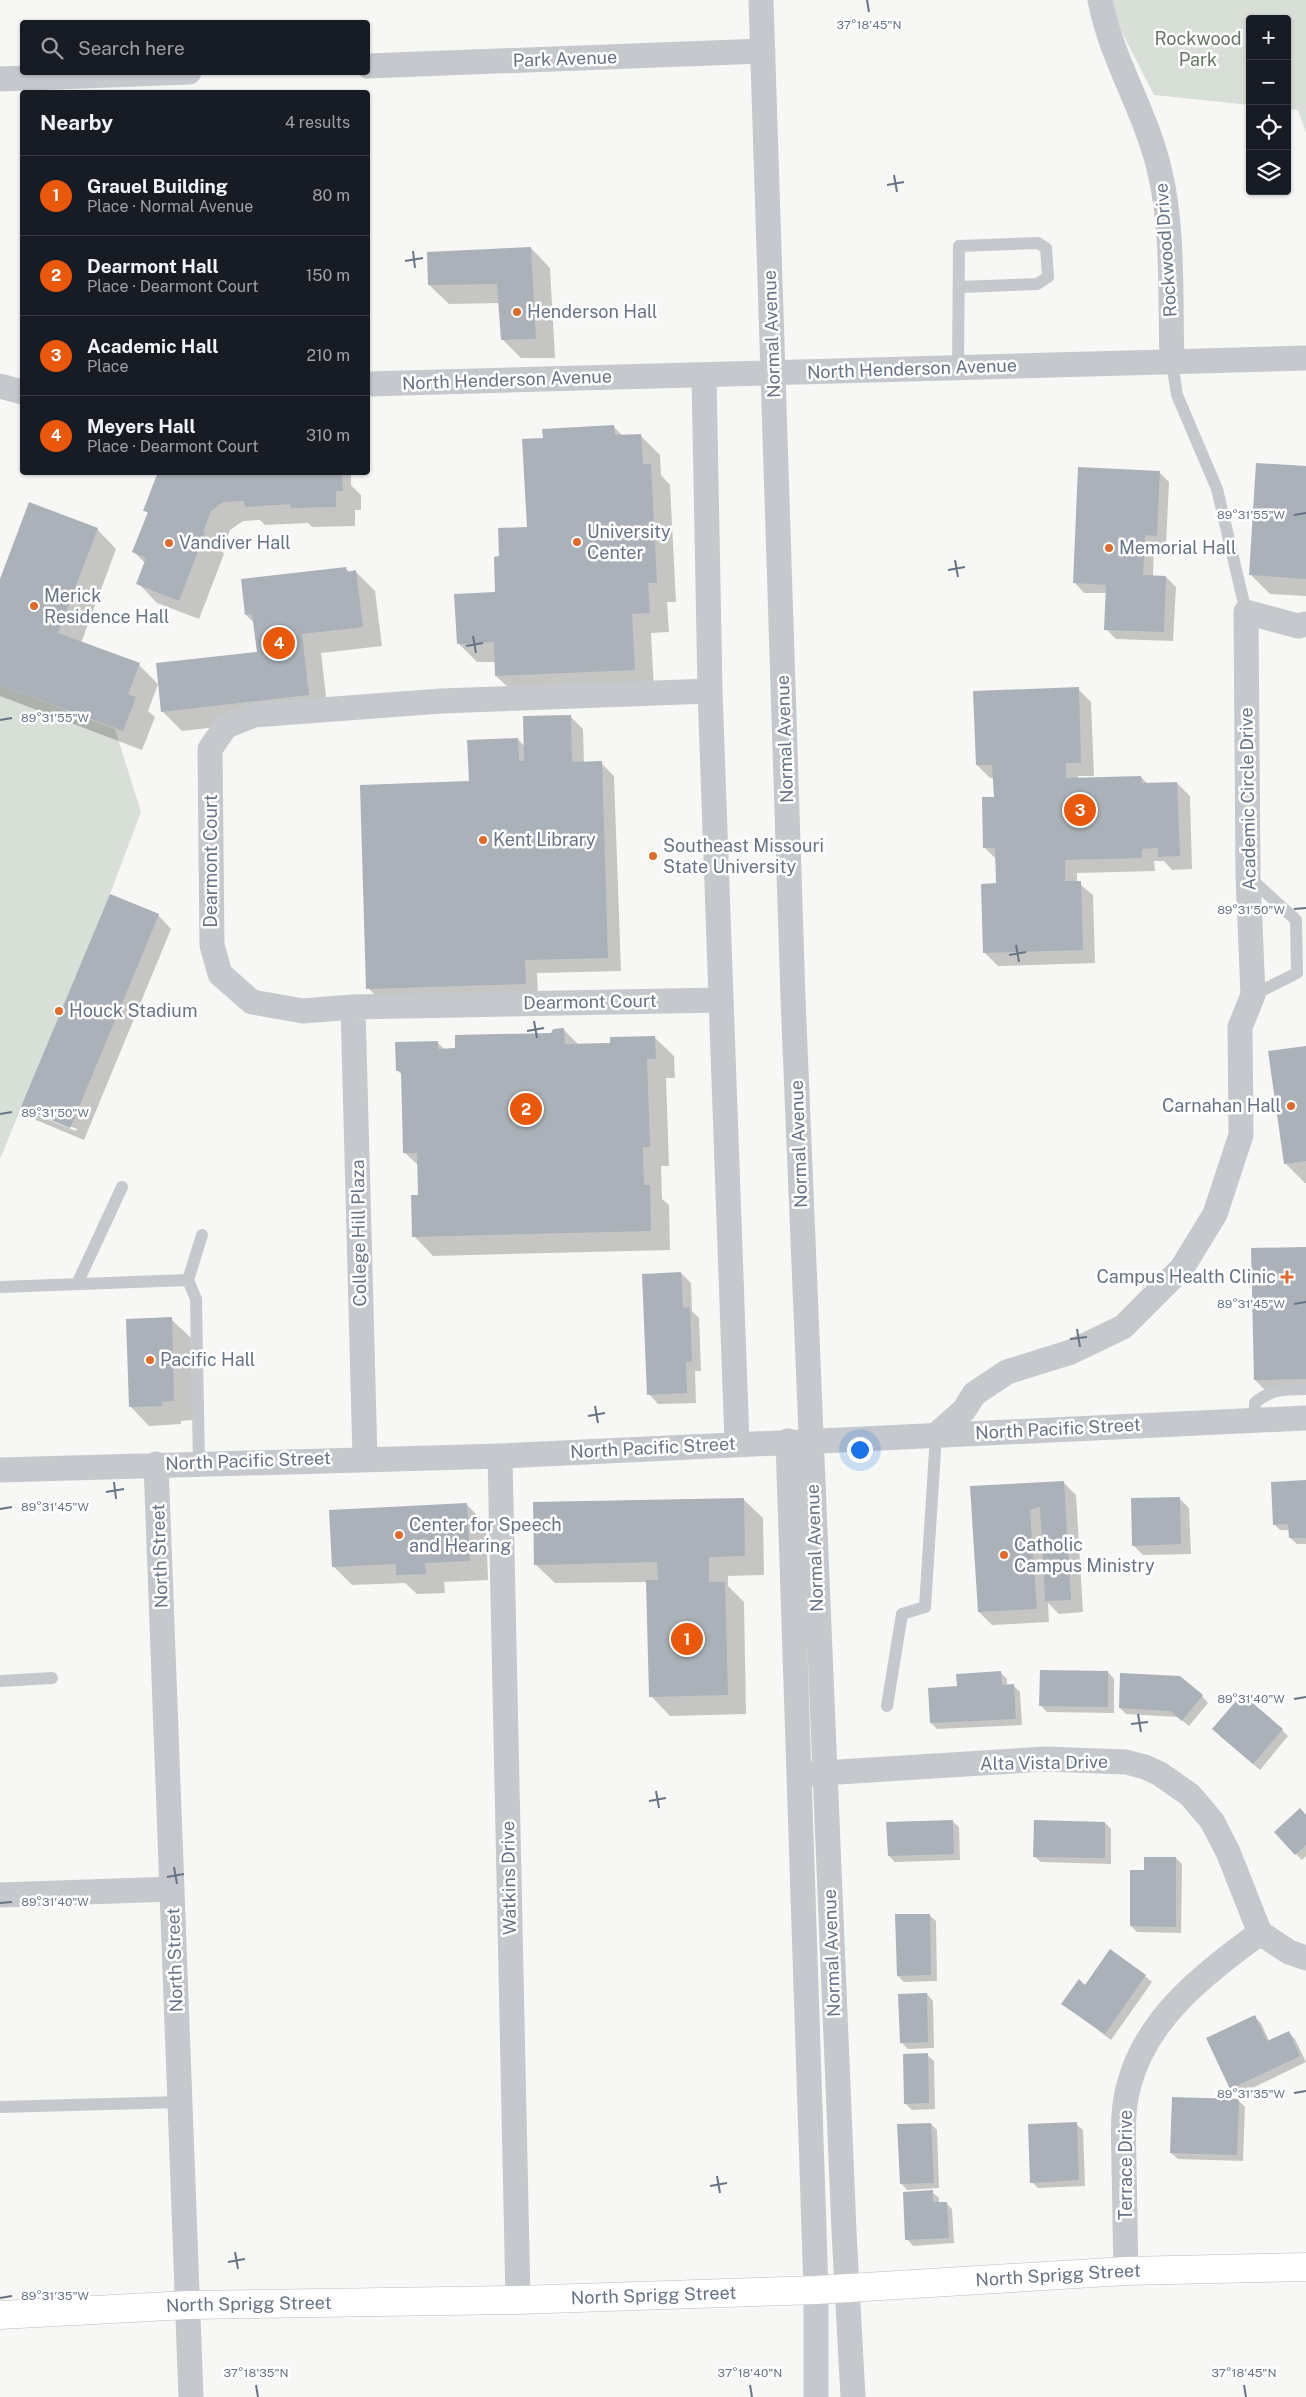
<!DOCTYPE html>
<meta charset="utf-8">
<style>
:root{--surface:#171b24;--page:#20242c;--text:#f1f3f6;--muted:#9ea1a6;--line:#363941;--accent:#ea580c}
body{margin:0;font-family:"Public Sans",sans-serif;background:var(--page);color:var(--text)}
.controls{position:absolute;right:15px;top:15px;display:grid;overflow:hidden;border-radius:5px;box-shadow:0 1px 4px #0004}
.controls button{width:45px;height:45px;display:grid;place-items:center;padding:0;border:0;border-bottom:1px solid var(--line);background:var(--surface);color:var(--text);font:25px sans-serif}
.you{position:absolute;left:859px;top:1449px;width:18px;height:18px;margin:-12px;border:4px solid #fff;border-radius:50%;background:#1a73e8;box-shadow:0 0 0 8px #1a73e833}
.badge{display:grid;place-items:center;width:32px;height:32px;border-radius:50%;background:var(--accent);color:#fff;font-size:16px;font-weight:700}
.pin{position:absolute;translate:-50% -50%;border:2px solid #fff;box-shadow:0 1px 5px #0006}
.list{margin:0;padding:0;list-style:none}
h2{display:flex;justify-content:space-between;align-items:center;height:65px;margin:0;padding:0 20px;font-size:21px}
h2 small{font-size:16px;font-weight:400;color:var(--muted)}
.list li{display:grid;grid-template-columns:32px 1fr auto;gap:15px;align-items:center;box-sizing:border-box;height:80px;padding:0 20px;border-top:1px solid var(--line)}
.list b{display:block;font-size:19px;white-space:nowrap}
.list p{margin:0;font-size:16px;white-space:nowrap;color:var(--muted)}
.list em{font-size:16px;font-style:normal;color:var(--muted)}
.icon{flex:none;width:28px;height:28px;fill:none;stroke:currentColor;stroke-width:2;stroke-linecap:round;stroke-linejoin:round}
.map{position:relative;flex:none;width:1306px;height:2397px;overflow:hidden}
.search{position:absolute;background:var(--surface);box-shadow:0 1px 4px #0004;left:20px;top:20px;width:350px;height:55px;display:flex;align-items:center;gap:12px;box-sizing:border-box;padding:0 18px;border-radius:5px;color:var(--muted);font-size:19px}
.panel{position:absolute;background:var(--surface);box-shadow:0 1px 4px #0004;left:20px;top:90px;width:350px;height:385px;border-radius:5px}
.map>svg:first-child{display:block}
.green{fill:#d8dfd6}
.shadow{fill:#0003;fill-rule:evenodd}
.building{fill:#abb1b9}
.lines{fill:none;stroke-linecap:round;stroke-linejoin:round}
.secondary-casing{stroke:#b8bbc0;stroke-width:29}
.lane{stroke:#c5c8cc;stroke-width:12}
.street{stroke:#c5c8cc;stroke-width:25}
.secondary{stroke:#fff;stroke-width:28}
.ticks{fill:none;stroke:#677485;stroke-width:2}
.poi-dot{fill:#e26a2b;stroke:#fff;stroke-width:2}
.labels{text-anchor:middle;stroke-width:5;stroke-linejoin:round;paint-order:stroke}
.park-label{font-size:18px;fill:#647862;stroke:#fff}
.street-label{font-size:18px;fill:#677485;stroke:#fff}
.poi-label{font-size:18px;fill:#677485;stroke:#fff;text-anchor:start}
.ticks-label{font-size:12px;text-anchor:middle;fill:#677485;stroke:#fff;stroke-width:5;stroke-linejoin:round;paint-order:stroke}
</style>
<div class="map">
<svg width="1306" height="2397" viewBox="0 0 1306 2397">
<rect width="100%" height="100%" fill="#f7f8f5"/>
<path class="green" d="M 1111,0 L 1306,0 L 1306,133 L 1298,110 L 1287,109 L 1287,19 L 1250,19 L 1250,105 L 1154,95 L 1114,17 Z
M 0,685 L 115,729 L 141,812 L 110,894 L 159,914 L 70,1128 L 21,1108 L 0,1159 Z"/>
<path class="shadow" d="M 531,248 L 550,268 L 555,358 L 521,358 L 502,339 L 500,303 L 449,304 L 429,285 Z
M 614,427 L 623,436 L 641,436 L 660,455 L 661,475 L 670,485 L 676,602 L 667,602 L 669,632 L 651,633 L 654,689 L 516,695 L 496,676 L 496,662 L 477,662 L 458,643 L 497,593 L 500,557 L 528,528 L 544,439 Z
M 1306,468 L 1306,596 L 1270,594 L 1250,574 Z
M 159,472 L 351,472 L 351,485 L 361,495 L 361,510 L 355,510 L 355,526 L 312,527 L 308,523 L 265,525 L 260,520 L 243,521 L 230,530 L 222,551 L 224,554 L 199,619 L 157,603 L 138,583 L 145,563 L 134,552 L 149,514 L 145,510 Z
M 1159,472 L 1169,482 L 1166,545 L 1154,544 L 1153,577 L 1166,577 L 1176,587 L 1173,641 L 1116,639 L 1106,629 L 1107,593 L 1084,593 L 1075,583 Z
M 97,529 L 116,549 L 81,643 L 139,665 L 158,684 L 148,711 L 155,717 L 142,750 L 0,696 L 0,582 Z
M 346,569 L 350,572 L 356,572 L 375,591 L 382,646 L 321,653 L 328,714 L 182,731 L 162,711 L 258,653 L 254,623 L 246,615 Z
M 1078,689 L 1091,702 L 1094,776 L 1078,776 L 1078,779 L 1141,777 L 1148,784 L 1177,783 L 1190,796 L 1192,869 L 1172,870 L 1164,861 L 1154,861 L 1155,871 L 1077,873 L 1077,882 L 1093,895 L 1095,963 L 998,966 L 984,952 L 997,885 L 997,860 L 985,848 L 995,798 L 994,778 L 990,778 L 977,765 Z
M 570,716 L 583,729 L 584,763 L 601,763 L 614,776 L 621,971 L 537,973 L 538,996 L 381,1001 L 368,988 L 470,782 L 518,739 L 525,747 Z
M 158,915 L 171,929 L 84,1140 L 36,1120 L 23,1107 ZM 37,1113 L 77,1129 L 76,1131 L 37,1115 Z
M 564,1030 L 579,1045 L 612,1044 L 654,1037 L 674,1056 L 675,1078 L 666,1078 L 669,1166 L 661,1166 L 662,1199 L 669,1205 L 670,1250 L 433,1256 L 414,1236 L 419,1196 L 419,1166 L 405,1153 L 403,1076 L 397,1070 L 437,1042 L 445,1050 L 552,1035 Z
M 1306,1047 L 1306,1183 L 1305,1183 L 1285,1163 Z
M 1306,1248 L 1306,1392 L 1268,1393 L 1255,1380 Z
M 681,1273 L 691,1283 L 692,1311 L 699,1318 L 701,1371 L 695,1371 L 696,1403 L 658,1404 L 649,1394 Z
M 171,1319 L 191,1338 L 193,1420 L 181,1421 L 181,1424 L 149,1426 L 130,1406 Z
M 1063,1482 L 1076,1495 L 1083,1612 L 1059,1614 L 1048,1603 L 1049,1622 L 992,1625 L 979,1612 L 972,1487 Z
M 1306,1482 L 1306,1544 L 1297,1544 L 1290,1538 L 1290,1530 L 1280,1530 L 1274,1524 Z
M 1179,1498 L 1189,1508 L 1191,1554 L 1143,1555 L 1133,1545 Z
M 743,1499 L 763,1518 L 764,1575 L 728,1576 L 728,1586 L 744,1602 L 746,1714 L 670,1716 L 651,1696 L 648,1582 L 555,1583 L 535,1564 Z
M 467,1505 L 486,1524 L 488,1580 L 444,1582 L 445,1593 L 417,1594 L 405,1583 L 352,1585 L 333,1566 Z
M 1000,1672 L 1007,1679 L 1007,1686 L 1013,1685 L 1020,1692 L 1022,1725 L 937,1729 L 931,1723 L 958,1687 Z
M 1108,1672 L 1114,1679 L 1114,1713 L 1047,1712 L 1041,1706 Z
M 1202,1696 L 1208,1703 L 1189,1726 L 1178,1717 L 1126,1714 L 1120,1708 Z
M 1282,1730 L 1288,1736 L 1260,1770 L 1220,1736 Z
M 1306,1816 L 1306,1856 L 1302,1860 L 1296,1854 Z
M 952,1821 L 959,1827 L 960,1860 L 895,1862 L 889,1856 Z
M 1105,1823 L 1111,1829 L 1111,1864 L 1041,1862 L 1034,1856 Z
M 1176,1858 L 1182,1864 L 1181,1933 L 1137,1932 L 1131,1926 L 1145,1871 Z
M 929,1915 L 936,1921 L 937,1981 L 904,1982 L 898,1976 Z
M 1145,1976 L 1152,1982 L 1111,2040 L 1063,2004 Z
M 927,1994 L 933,2001 L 934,2048 L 908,2049 L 901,2042 Z
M 1254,2017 L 1261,2023 L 1269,2041 L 1288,2032 L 1295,2039 L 1306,2062 L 1238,2095 L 1231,2088 L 1208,2039 Z
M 927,2055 L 934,2061 L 935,2109 L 912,2110 L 905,2103 Z
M 1239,2101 L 1245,2107 L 1243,2161 L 1178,2159 L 1171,2153 Z
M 931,2124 L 937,2130 L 939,2188 L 907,2190 L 901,2183 Z
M 1076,2124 L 1083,2130 L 1085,2186 L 1038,2188 L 1032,2182 Z
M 932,2192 L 939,2198 L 939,2203 L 946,2203 L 952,2209 L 954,2243 L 913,2246 L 907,2239 Z"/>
<path class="building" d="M 531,247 L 536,339 L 501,340 L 497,284 L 428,285 L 427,252 Z
M 614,425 L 615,435 L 641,434 L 643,464 L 651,464 L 657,583 L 648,583 L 650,613 L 632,614 L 635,670 L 495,676 L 494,642 L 457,644 L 454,594 L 495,592 L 494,557 L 499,556 L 498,528 L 527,527 L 522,439 L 543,438 L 542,429 Z
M 1256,463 L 1306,466 L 1306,579 L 1249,575 Z
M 1078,467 L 1160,471 L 1157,536 L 1145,535 L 1143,575 L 1166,576 L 1164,632 L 1104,630 L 1106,585 L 1073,583 Z
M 158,472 L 332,472 L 342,474 L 343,491 L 336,491 L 336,507 L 291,508 L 290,504 L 245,507 L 244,501 L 223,502 L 211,511 L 203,532 L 205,533 L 179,601 L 136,584 L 146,558 L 132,552 L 148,512 L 143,511 Z
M 29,502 L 98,528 L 58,633 L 140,663 L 128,694 L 136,697 L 123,731 L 0,685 L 0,579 Z
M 346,567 L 347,572 L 356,570 L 363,627 L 302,634 L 309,695 L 161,712 L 156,663 L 257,652 L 252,614 L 245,615 L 241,579 Z
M 1079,687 L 1081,763 L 1066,763 L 1066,778 L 1141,776 L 1142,783 L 1177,782 L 1180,856 L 1158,857 L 1158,848 L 1142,849 L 1142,858 L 1065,860 L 1065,881 L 1081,881 L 1083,950 L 983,953 L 981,884 L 996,883 L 995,848 L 983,848 L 982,797 L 994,797 L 992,765 L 976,765 L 973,691 Z
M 571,715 L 572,762 L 602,761 L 608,958 L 525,960 L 526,984 L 366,989 L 360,785 L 469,781 L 467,740 L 518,738 L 519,761 L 524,761 L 523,716 Z
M 110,894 L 159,914 L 70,1128 L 21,1107 Z
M 564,1028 L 565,1044 L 610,1043 L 610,1037 L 655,1036 L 656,1059 L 647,1059 L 650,1147 L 643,1147 L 644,1185 L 650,1185 L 651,1231 L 412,1237 L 411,1195 L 418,1195 L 417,1153 L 403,1153 L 401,1071 L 396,1071 L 395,1042 L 438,1041 L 438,1049 L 455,1048 L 455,1035 L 551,1033 L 553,1029 Z
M 1306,1046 L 1306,1161 L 1284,1164 L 1268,1051 Z
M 1306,1247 L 1306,1379 L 1254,1380 L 1251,1248 Z
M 681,1272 L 683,1308 L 690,1307 L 692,1362 L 686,1362 L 687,1393 L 647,1395 L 642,1274 Z
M 172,1317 L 174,1401 L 162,1402 L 162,1406 L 129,1407 L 126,1319 Z
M 1306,1480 L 1306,1538 L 1289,1538 L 1288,1524 L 1273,1525 L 1271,1482 Z
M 1064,1481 L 1071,1600 L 1045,1601 L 1040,1507 L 1030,1510 L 1037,1609 L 978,1612 L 970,1486 Z
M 1180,1497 L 1181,1544 L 1132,1546 L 1131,1498 Z
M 744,1498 L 745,1556 L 709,1557 L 709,1582 L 725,1582 L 728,1695 L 649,1697 L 646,1580 L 658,1580 L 657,1562 L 534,1565 L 533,1502 Z
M 467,1503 L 470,1561 L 425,1563 L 426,1574 L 396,1575 L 396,1564 L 332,1567 L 329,1510 Z
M 1040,1670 L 1108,1671 L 1108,1707 L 1039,1706 Z
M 1001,1671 L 1002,1685 L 1014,1684 L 1016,1719 L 930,1723 L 928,1688 L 957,1686 L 956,1674 Z
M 1120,1673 L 1180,1676 L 1203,1695 L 1182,1721 L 1170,1711 L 1119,1708 Z
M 1242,1694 L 1283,1729 L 1253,1764 L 1212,1729 Z
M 1300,1808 L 1306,1815 L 1306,1845 L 1295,1855 L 1274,1832 Z
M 953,1820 L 954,1854 L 888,1856 L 886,1822 Z
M 1034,1820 L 1105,1822 L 1105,1858 L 1033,1857 Z
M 1144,1857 L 1176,1857 L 1176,1927 L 1130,1926 L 1130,1870 L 1144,1870 Z
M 895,1914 L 930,1914 L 931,1975 L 897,1976 Z
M 1110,1949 L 1146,1975 L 1105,2034 L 1061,2004 L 1079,1979 L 1085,1985 Z
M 927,1993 L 928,2042 L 900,2043 L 898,1994 Z
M 1255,2015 L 1267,2041 L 1289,2031 L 1300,2056 L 1230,2089 L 1206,2038 Z
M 928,2053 L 929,2103 L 904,2104 L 903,2054 Z
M 1172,2097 L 1239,2099 L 1237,2155 L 1170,2153 Z
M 1077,2122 L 1079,2180 L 1030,2183 L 1028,2124 Z
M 931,2123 L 934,2183 L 900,2184 L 897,2124 Z
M 933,2190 L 933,2202 L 947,2202 L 949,2238 L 905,2240 L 903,2192 Z"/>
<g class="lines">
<g class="secondary-casing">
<g id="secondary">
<path id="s1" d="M 0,2315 L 188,2305 L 518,2300 L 816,2290 L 1126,2271 L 1306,2267"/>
</g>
</g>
<path class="lane" d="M 1172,362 L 1177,395 L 1217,489 L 1246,612
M 958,368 L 959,246 L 1038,243 L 1046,248 L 1048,277 L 1037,284 L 960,287
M 1250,878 L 1296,920 L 1297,973 L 1253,995
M 188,1280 L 202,1235
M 77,1284 L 122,1187
M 0,1287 L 188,1280 L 196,1299 L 199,1463
M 1254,1420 L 1255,1403 C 1270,1389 1286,1389 1306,1389
M 0,1681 L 52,1678
M 887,1706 L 902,1614 L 925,1607 L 936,1435
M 0,2107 L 180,2102"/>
<path class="street" d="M 761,0 L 793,998 L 844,2231 L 853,2397
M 1100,0 C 1111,58 1145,110 1159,168 C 1174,228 1170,300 1172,362
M 368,66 L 763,51
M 0,79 L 189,72
M 704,375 L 710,691 L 737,1443
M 368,384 L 1306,358
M 0,386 L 22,392
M 710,691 L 441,701 L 254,715 L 226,726 L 210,749 L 212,945 L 220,974 L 252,1002 L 303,1011 L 353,1007 L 721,1000
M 353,1007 L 365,1458
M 936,1435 L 964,1410 L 974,1394 L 1007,1372 L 1071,1352 L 1123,1327 L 1182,1268 L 1215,1214 L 1241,1135 L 1240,1027 L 1253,995 L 1248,876 L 1246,612 L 1298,626 L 1306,624
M 788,1441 L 816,2290 L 816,2397
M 500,1456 L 518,2300
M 156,1464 L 191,2397
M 0,1470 L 500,1456 L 1306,1418
M 807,1774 L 1045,1759 L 1126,1762 L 1145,1767 L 1160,1774 L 1190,1795 L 1212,1821 L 1228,1852 L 1260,1933 L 1289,1952 L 1306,1958
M 0,1895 L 172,1889
M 1126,2271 C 1125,2237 1125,2203 1124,2168 C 1124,2141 1121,2112 1129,2085 C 1146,2018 1206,1972 1260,1933"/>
<use href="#secondary" class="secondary"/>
</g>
<path class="ticks" d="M 867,0 L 869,12M 894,175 L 897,192M 887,185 L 904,182M 413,251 L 415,268M 405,261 L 423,258M 1294,515 L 1306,513M 955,560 L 958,577M 948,570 L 965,567M 473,636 L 476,653M 466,646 L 483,643M 0,720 L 12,718M 1294,909 L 1306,908M 1016,945 L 1019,962M 1009,955 L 1026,952M 534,1021 L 537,1038M 527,1031 L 544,1028M 0,1114 L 12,1112M 1294,1304 L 1306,1302M 1077,1329 L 1080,1347M 1070,1339 L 1087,1337M 595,1406 L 598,1423M 588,1416 L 605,1413M 114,1482 L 116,1499M 106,1492 L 124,1489M 0,1509 L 12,1507M 1294,1699 L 1306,1697M 1138,1714 L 1141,1732M 1131,1724 L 1148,1722M 656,1791 L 659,1808M 649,1801 L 666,1798M 174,1867 L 177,1884M 167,1877 L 184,1874M 0,1903 L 12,1902M 1294,2093 L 1306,2091M 717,2176 L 720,2193M 710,2186 L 727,2183M 235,2252 L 238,2269M 228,2262 L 245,2259M 0,2298 L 12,2296M 256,2385 L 258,2397M 750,2385 L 752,2397M 1244,2385 L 1246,2397"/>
<g class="poi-dot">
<circle cx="517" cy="312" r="5"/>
<circle cx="577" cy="542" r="5"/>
<circle cx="169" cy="543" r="5"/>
<circle cx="1109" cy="548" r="5"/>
<circle cx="34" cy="606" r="5"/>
<circle cx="483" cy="840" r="5"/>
<circle cx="653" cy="856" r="5"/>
<circle cx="59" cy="1011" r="5"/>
<circle cx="1291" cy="1106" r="5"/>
<path d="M1284.5 1269.5h5v5h5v5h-5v5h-5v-5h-5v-5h5z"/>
<circle cx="150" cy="1360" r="5"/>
<circle cx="399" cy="1535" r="5"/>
<circle cx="1004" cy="1555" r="5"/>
</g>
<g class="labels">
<g class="park-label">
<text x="1198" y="45">Rockwood<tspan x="1198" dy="21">Park</tspan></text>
</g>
<g class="street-label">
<text transform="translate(565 59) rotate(-2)" y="6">Park Avenue</text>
<text transform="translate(1166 250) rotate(-94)" y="6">Rockwood Drive</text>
<text transform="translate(772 334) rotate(-92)" y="6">Normal Avenue</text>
<text transform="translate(912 369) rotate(-2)" y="6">North Henderson Avenue</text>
<text transform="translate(507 380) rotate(-2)" y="6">North Henderson Avenue</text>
<text transform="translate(785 739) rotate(-92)" y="6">Normal Avenue</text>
<text transform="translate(1248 799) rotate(-91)" y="6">Academic Circle Drive</text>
<text transform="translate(211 861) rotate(-90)" y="6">Dearmont Court</text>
<text transform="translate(590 1002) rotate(-1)" y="6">Dearmont Court</text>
<text transform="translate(799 1144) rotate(-92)" y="6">Normal Avenue</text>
<text transform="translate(359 1233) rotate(-91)" y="6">College Hill Plaza</text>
<text transform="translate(1058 1429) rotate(-3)" y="6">North Pacific Street</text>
<text transform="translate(653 1448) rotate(-3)" y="6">North Pacific Street</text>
<text transform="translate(248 1461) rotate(-2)" y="6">North Pacific Street</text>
<text transform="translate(815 1548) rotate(-92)" y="6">Normal Avenue</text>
<text transform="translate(160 1556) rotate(-92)" y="6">North Street</text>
<text transform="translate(1044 1763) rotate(-1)" y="6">Alta Vista Drive</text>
<text transform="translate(509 1878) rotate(-91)" y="6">Watkins Drive</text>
<text transform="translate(832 1953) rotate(-92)" y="6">Normal Avenue</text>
<text transform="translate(175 1960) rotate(-92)" y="6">North Street</text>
<text transform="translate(1126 2165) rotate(-90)" y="6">Terrace Drive</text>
<text dy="6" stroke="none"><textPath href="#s1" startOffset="1059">North Sprigg Street</textPath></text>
<text dy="6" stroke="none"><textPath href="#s1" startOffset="654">North Sprigg Street</textPath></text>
<text dy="6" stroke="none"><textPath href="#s1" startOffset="249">North Sprigg Street</textPath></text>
</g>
<g class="poi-label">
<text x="527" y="318">Henderson Hall</text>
<text x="587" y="538">University<tspan x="587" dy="21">Center</tspan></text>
<text x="179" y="549">Vandiver Hall</text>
<text x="1119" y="554">Memorial Hall</text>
<text x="44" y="602">Merick<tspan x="44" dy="21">Residence Hall</tspan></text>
<text x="493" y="846">Kent Library</text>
<text x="663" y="852">Southeast Missouri<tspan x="663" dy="21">State University</tspan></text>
<text x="69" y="1017">Houck Stadium</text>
<text x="1281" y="1112" text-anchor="end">Carnahan Hall</text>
<text x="1276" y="1283" text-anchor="end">Campus Health Clinic</text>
<text x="160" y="1366">Pacific Hall</text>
<text x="409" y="1531">Center for Speech<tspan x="409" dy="21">and Hearing</tspan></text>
<text x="1014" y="1551">Catholic<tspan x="1014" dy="21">Campus Ministry</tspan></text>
</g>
</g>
<g class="ticks-label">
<text x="869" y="29">37°18'45"N</text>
<text x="1251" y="519">89°31'55"W</text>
<text x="55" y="722">89°31'55"W</text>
<text x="1251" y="914">89°31'50"W</text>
<text x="55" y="1117">89°31'50"W</text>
<text x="1251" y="1308">89°31'45"W</text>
<text x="55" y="1511">89°31'45"W</text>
<text x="1251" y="1703">89°31'40"W</text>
<text x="55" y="1906">89°31'40"W</text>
<text x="1251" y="2098">89°31'35"W</text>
<text x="55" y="2300">89°31'35"W</text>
<text x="256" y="2377">37°18'35"N</text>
<text x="750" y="2377">37°18'40"N</text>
<text x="1244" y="2377">37°18'45"N</text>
</g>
</svg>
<div class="controls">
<button>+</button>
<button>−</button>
<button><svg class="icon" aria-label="locate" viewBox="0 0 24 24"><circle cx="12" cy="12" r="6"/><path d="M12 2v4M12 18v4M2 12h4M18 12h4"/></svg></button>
<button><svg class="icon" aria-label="layers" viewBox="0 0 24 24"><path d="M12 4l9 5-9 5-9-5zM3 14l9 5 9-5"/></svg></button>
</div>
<div class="you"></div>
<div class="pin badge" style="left:687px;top:1639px">1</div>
<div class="pin badge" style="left:526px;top:1109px">2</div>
<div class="pin badge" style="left:1080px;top:810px">3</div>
<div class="pin badge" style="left:279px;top:643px">4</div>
<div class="search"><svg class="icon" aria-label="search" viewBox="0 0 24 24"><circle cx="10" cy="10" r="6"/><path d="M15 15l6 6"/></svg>Search here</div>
<section class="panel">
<h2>Nearby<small>4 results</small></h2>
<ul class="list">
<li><span class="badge">1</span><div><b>Grauel Building</b><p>Place · Normal Avenue</p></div><em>80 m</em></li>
<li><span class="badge">2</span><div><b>Dearmont Hall</b><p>Place · Dearmont Court</p></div><em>150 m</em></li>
<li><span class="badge">3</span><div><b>Academic Hall</b><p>Place</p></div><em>210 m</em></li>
<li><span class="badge">4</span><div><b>Meyers Hall</b><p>Place · Dearmont Court</p></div><em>310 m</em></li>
</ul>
</section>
</div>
